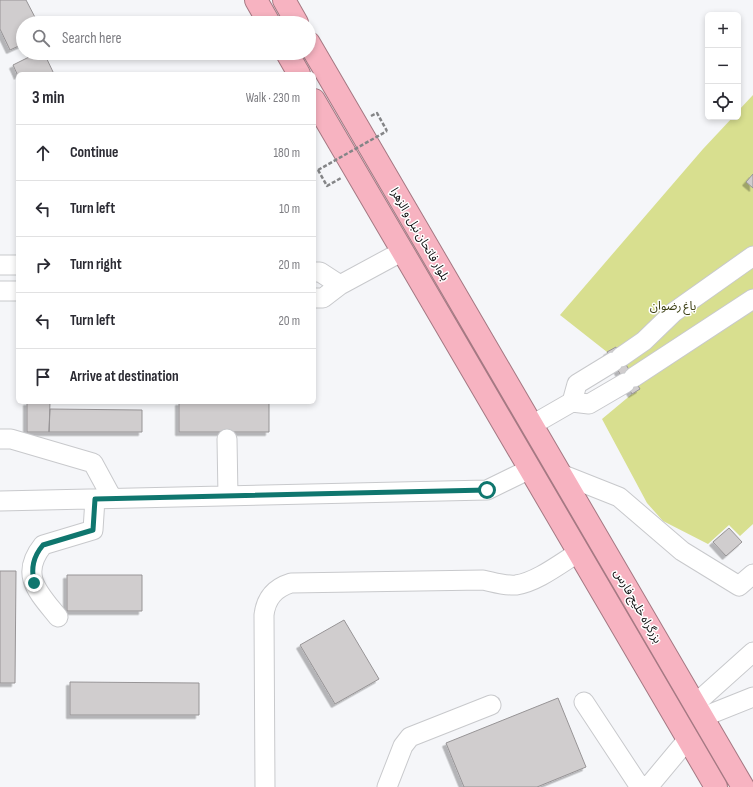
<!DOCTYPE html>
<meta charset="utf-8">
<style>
:root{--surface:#fff;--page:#f7f7f7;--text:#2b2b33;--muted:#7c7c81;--line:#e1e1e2}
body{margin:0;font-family:"Sofia Sans Condensed","Noto Sans Arabic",sans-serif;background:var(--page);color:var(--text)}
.controls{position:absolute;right:12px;top:12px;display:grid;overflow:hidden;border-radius:6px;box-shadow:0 2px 6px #0003}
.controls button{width:36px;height:36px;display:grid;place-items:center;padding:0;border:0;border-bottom:1px solid var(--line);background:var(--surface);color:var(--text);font:20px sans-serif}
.stop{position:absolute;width:12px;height:12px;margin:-9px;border:3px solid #0f766e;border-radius:50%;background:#fff}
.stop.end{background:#0f766e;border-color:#fff;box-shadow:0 1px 4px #0008}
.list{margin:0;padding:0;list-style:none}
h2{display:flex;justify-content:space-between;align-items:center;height:52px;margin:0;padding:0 16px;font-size:17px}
h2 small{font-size:13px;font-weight:400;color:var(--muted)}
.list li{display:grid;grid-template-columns:26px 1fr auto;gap:12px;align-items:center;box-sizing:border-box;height:56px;padding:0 16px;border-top:1px solid var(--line)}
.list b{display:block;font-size:15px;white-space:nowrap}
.list em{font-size:13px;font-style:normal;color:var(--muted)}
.icon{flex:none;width:22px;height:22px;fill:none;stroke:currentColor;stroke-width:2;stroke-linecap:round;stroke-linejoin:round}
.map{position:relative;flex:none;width:753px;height:787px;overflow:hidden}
.search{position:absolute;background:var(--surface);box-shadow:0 2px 6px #0003;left:16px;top:16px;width:300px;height:44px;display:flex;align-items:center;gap:10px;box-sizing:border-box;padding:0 14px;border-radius:22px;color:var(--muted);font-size:15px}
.panel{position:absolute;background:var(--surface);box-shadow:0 2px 6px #0003;left:16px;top:72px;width:300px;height:332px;border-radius:6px}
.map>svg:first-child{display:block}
.green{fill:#d8df8f}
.building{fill:#d0cdce;stroke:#979496;filter:url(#shadow)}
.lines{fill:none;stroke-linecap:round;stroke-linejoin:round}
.minor-casing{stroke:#c8c9cc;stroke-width:21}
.highway-casing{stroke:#a57983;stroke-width:24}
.path{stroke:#848587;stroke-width:2.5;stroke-dasharray:4 2;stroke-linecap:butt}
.minor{stroke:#fff;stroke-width:19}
.highway{stroke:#f7b3c1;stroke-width:22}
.path-bridge{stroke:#848587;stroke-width:2.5;stroke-dasharray:4 2;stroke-linecap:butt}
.route{stroke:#0f766e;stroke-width:5}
.labels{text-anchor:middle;stroke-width:3;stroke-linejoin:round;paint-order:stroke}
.street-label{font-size:12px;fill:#0e0e0f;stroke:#fff}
.park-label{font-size:12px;fill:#3c3f14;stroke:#fff}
</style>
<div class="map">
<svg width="753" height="787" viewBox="0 0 753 787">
<defs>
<filter id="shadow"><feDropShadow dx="-3.5" dy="3.5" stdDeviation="0" flood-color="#0004"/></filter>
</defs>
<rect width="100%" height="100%" fill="#f5f6f9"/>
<path class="green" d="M 753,95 L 753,524 L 740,536 L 729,525 L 708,544 L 663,521 L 647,503 L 602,419 L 632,394 L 607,352 L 560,315 L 703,149 L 733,117 L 738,117 L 738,111 Z"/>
<path class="building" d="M 0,0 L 26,0 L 38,23 L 23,23 L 23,44 L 10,50 L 0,29 Z
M 37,53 L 44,53 L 54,74 L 18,74 L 18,76 L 13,65 Z
M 753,174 L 753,188 L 746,182 Z
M 616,347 L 640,389 L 632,394 L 607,352 Z
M 27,402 L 50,402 L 49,432 L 27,432 Z
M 179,402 L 269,402 L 269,432 L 179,432 Z
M 50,409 L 142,410 L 142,432 L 49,432 Z
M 729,528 L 742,542 L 726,556 L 713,542 Z
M 0,571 L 16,571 L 15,683 L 0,683 Z
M 67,575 L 142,575 L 142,611 L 67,611 Z
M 344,620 L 379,679 L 335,704 L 300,645 Z
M 70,682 L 199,683 L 199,715 L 70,715 Z
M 558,698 L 586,767 L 537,787 L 464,787 L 446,743 Z"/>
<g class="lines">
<g class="minor-casing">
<path id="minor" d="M 0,265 L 18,265
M 314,272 L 320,272 L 340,285 L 323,298 L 314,298
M 340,285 L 403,251
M 0,291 L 18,291
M 621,357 L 644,341 L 674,312 L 753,256
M 634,377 L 753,299
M 572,402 L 577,384 L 613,362
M 532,425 L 572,402 L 589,404 L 625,383
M 0,439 L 11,439 L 93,463 L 112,498
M 227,439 L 228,496
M 561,474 L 619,497 L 682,551 L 739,586 L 753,574
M 0,501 L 487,490 L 530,469
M 58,617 C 38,592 19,575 43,545 L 93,530 L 95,499
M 584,702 L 640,787
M 695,704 L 753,652
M 703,717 L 753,697
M 265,787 L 264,615 C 266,598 275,588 291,583 L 483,580 C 493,582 505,586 516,585 C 537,582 561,563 579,552
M 387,787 L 403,746 L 410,737 L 491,705
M 648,787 L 688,739"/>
</g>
<g class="highway-casing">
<path id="highway" d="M 256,0 L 269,23
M 284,0 L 297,23
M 309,43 L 743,787
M 287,53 L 299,74
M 314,100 L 716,787"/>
</g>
<path class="path" d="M 371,116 L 377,113 L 387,131
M 318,170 L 327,186 L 341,178"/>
<use href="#minor" class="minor"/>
<use href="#highway" class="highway"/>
<path class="path-bridge" d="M 318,170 L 387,131"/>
</g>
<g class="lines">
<path class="route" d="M 34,583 C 31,568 33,557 43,545 L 93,530 L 95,499 L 487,490"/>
</g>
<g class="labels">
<g class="street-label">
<text transform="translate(420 234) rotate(60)" y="4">بلوار فاتحان نبل و الزهرا</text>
<text transform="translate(638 606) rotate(60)" y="4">بزرگراه خلیج فارس</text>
</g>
<g class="park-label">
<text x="673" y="310">باغ رضوان</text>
</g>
</g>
</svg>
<div class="controls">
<button>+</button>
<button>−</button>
<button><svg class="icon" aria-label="locate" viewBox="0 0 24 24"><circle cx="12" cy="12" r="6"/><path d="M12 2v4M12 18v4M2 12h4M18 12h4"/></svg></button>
</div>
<div class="stop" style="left:487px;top:490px"></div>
<div class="stop end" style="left:34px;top:583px"></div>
<div class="search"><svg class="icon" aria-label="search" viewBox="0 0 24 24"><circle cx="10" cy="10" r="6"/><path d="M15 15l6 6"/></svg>Search here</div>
<section class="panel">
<h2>3 min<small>Walk · 230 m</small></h2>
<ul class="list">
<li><svg class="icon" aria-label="ahead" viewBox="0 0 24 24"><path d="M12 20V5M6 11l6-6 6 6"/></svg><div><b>Continue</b></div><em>180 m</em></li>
<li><svg class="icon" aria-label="left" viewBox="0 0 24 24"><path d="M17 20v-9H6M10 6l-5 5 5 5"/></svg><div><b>Turn left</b></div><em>10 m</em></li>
<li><svg class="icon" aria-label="right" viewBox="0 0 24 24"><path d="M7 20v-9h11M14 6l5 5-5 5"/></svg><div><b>Turn right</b></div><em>20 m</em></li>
<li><svg class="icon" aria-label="left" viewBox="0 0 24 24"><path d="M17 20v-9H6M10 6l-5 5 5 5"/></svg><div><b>Turn left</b></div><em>20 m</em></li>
<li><svg class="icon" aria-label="arrive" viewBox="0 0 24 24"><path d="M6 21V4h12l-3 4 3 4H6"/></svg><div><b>Arrive at destination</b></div></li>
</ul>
</section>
</div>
